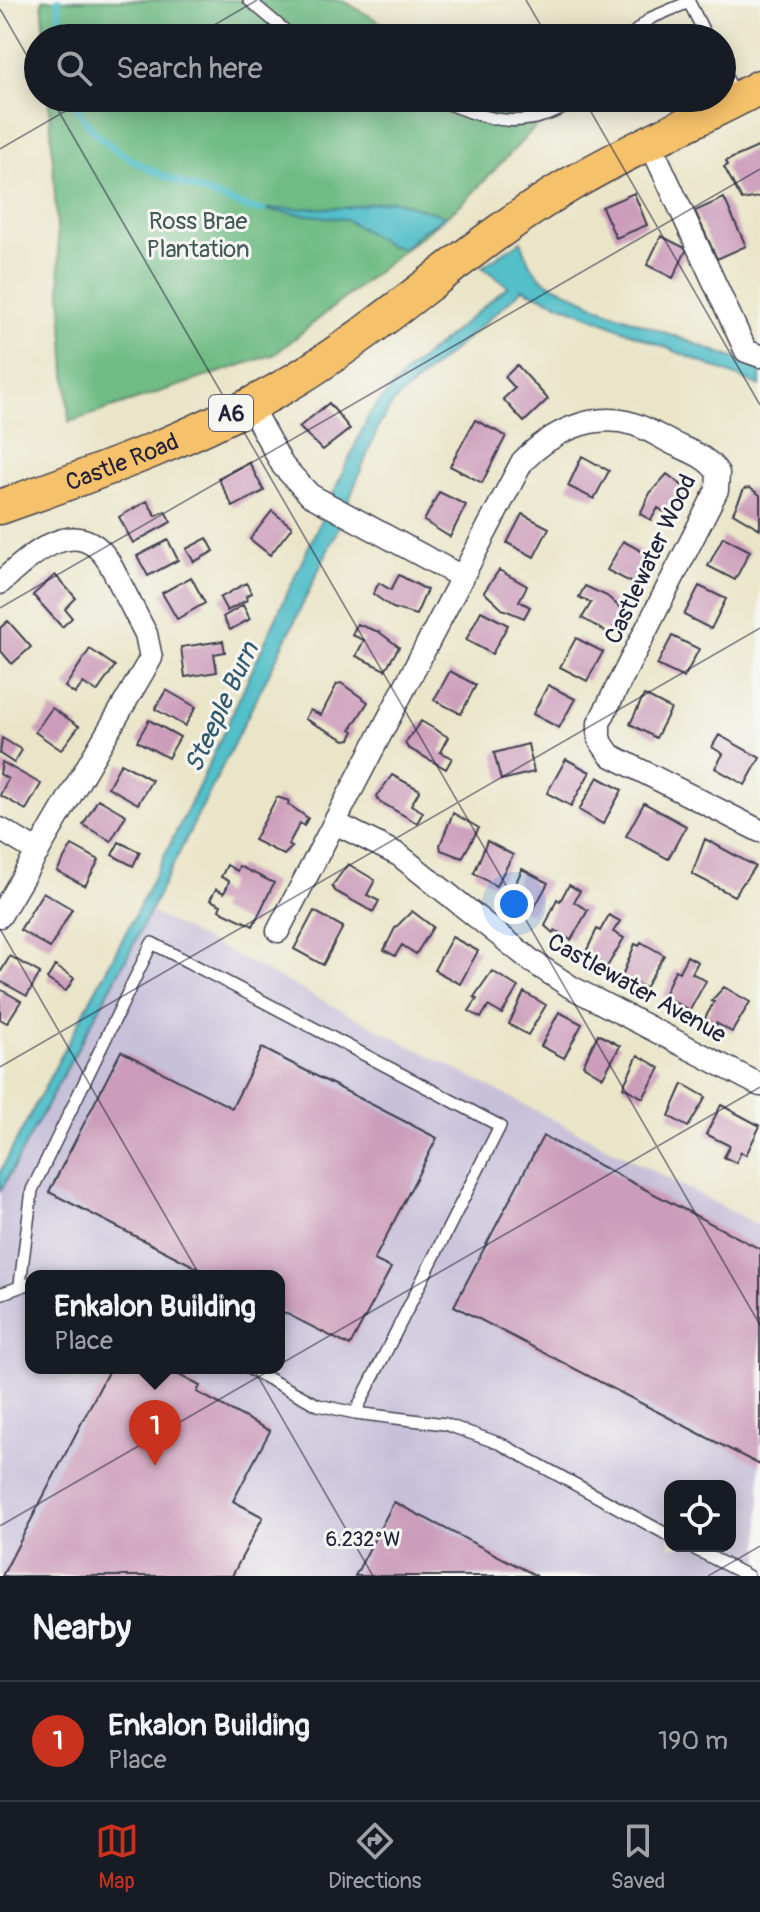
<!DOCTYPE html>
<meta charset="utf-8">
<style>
:root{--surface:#171b24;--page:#20242c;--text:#f1f3f6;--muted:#9ea1a6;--line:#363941;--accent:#c8321e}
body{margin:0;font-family:Pangolin,sans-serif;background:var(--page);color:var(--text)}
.controls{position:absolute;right:24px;bottom:24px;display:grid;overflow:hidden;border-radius:16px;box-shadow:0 4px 20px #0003}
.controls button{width:72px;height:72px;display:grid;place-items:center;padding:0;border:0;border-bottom:2px solid var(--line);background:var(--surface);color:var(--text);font:40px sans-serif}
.you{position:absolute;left:514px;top:904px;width:28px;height:28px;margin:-20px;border:6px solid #fff;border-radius:50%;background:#1a73e8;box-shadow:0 0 0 12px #1a73e833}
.badge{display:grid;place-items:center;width:52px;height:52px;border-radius:50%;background:var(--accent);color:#fff;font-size:26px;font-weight:700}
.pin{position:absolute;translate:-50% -66px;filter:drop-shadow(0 2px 4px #0008)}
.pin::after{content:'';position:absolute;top:42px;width:28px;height:24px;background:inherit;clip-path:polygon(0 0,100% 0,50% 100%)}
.popup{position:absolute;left:25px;top:1270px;width:260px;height:104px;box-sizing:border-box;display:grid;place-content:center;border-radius:16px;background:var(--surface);filter:drop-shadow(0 2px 6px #0005);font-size:26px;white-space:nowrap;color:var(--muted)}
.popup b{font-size:30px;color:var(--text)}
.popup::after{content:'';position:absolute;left:50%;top:100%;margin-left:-16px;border:16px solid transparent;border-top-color:var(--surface)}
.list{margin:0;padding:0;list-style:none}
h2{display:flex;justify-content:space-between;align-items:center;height:104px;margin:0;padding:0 32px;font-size:34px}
h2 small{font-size:26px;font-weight:400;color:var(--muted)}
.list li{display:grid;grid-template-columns:52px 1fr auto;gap:24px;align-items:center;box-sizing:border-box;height:120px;padding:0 32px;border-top:2px solid var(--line)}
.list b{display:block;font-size:30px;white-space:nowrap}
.list p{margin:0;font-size:26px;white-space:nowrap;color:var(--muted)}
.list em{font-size:26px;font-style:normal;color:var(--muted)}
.icon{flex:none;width:44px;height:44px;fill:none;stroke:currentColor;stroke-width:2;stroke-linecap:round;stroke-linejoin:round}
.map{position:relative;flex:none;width:760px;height:1576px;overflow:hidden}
.search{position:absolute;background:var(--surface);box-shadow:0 4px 20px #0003;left:24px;right:24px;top:24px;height:88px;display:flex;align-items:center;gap:20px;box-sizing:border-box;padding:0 28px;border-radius:44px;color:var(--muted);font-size:30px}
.sheet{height:224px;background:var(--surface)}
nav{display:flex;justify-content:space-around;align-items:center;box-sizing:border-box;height:112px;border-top:2px solid var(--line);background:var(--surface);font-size:22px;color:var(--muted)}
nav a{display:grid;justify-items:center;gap:4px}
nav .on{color:var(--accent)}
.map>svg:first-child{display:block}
.industrial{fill:#c7c0d9;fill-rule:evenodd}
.forest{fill:#70bc84;stroke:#496f60;stroke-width:2}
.water{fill:#52bfc9;stroke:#3a7082;stroke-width:2}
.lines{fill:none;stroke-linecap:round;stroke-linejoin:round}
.stream{stroke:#52bfc9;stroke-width:7}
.building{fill:#cc9dba}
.lane-casing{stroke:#403f50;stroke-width:14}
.street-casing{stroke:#403f50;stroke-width:25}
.primary-casing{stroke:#403f50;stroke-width:37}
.lane{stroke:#fff;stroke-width:11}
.street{stroke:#fff;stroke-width:22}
.primary{stroke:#f5c16b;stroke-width:34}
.ticks{fill:none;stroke:#22223b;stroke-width:2;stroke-opacity:0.45}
.labels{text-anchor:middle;stroke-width:6;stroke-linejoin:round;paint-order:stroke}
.shield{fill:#f6f6f2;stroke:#626272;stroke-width:2}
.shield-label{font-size:22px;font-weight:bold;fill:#22223b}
.park-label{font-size:24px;fill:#425a58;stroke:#f6f6f2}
.street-label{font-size:24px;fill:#22223b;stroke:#f6f6f2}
.water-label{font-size:26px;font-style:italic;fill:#33596d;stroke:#f6f6f2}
.ticks-label{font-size:20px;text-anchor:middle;fill:#22223b;stroke:#f6f6f2;stroke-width:6;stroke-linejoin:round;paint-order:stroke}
</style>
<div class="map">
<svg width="760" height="1576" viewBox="0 0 760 1576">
<rect width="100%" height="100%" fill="#f6f6f2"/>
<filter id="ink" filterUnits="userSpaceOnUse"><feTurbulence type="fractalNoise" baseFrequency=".0125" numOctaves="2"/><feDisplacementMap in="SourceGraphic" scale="16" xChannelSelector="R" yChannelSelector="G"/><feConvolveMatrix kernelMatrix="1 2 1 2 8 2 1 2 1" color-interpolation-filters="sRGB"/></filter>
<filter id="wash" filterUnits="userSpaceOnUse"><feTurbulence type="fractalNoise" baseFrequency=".006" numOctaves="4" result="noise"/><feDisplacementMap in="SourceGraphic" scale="32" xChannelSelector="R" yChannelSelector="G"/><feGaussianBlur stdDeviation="1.8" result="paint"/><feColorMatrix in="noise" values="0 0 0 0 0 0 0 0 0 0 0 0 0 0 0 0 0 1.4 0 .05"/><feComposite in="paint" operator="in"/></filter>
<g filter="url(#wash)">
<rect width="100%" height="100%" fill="#eae5c8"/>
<path class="industrial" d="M 143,908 L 760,1226 L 760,1576 L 0,1576 L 0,1172 ZM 31,1276 L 279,1276 L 279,1368 L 31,1368 ZM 670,1486 L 730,1486 L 730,1546 L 670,1546 Z"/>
<path class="forest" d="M 42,0 L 342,0 L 407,38 L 45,38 Z
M 49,98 L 563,98 L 466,200 L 275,354 L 69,422 Z"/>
<path class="water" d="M 392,200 L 446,216 L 418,234 L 404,249 L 389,245 L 345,219 L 254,209 L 344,208 Z
M 521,241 L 529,263 L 543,280 L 605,310 L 760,368 L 760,386 L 523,289 L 394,402 L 379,425 L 335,535 L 291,629 L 126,959 L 0,1192 L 0,1172 L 131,923 L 198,788 L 370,413 L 406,372 L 508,286 L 482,267 Z"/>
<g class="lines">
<path class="stream" d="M 58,0 L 62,38
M 75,98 C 88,158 199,189 251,209 L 263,210"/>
</g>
<g id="blocks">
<path class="building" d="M 760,146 L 760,197 L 742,200 L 724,167 L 728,165 L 726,161 Z
M 634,193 L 647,225 L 616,238 L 602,207 Z
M 724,198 L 746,246 L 717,259 L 695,211 Z
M 661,236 L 687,249 L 673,278 L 647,265 Z
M 517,365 L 548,399 L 524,422 L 503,399 L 515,388 L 505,377 Z
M 329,403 L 350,429 L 323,450 L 299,427 Z
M 475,420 L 506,436 L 482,483 L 450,466 Z
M 582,456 L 609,471 L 594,499 L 568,486 Z
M 249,462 L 264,491 L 233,507 L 218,478 Z
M 667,474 L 688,490 L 672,517 L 658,508 L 651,520 L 640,514 L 650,493 Z
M 750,488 L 760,495 L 760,529 L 733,513 L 744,489 Z
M 439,492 L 466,505 L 450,537 L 424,521 Z
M 147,501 L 156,516 L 165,511 L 171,522 L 133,543 L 119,517 Z
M 272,511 L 292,527 L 270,555 L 250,539 Z
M 522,514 L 549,528 L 534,557 L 507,543 Z
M 723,537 L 750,551 L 735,580 L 708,566 Z
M 207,538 L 214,551 L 194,562 L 186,549 Z
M 168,540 L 178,560 L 148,576 L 137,556 Z
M 623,541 L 649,555 L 634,584 L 607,570 Z
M 499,570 L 527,586 L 519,601 L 530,607 L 524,618 L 502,609 L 484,592 Z
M 55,575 L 76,598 L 65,609 L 72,618 L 62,627 L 33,595 Z
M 399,575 L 427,590 L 416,615 L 393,608 L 373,594 L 379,583 L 391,590 Z
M 191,577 L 205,603 L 177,619 L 162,593 Z
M 246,583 L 252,593 L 246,596 L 247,600 L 227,611 L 220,598 Z
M 585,586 L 607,596 L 625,612 L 610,634 L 582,618 L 591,603 L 579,597 Z
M 699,586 L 726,599 L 711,629 L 684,615 Z
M 243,605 L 250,619 L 230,630 L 223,617 Z
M 481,611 L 508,625 L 492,654 L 466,640 Z
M 8,621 L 31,647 L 12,664 L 0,650 L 0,628 Z
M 357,624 L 379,632 L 399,647 L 385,670 L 356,656 L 364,640 L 352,635 Z
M 672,636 L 699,649 L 684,678 L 657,665 Z
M 576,638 L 603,652 L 587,681 L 560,667 Z
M 223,641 L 225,652 L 214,654 L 217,672 L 185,677 L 181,647 Z
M 90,649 L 115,666 L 97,692 L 83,683 L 75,694 L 65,687 Z
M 450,671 L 476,685 L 461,714 L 434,700 Z
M 341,683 L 368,702 L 351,729 L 354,731 L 350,739 L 345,740 L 305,719 L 310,710 L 321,715 L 337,684 Z
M 548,685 L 575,699 L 559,728 L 533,714 Z
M 166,690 L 196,707 L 185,726 L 155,709 Z
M 644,695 L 671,709 L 656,738 L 630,724 Z
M 52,708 L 79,726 L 61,750 L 35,732 Z
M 149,720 L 180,737 L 168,758 L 137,741 Z
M 421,721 L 448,737 L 440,752 L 452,758 L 446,769 L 408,748 L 405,743 Z
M 719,735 L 760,758 L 745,785 L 715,768 L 723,754 L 712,747 Z
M 2,738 L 22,750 L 14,763 L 0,754 Z
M 528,744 L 534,772 L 501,780 L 494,753 Z
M 566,759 L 590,772 L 571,806 L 547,793 Z
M 2,762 L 41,784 L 26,810 L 0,795 L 8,779 L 0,774 Z
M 121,763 L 152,780 L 138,804 L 108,787 Z
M 392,775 L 420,790 L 411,805 L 423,812 L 417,823 L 379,801 L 377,796 Z
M 598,777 L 622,790 L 603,824 L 579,810 Z
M 277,797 L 289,801 L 288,804 L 308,818 L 304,826 L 300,823 L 288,845 L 292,847 L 284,855 L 254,840 Z
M 98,799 L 126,815 L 111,841 L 83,825 Z
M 644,803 L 686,826 L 668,859 L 626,836 Z
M 453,813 L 479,828 L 462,858 L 441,850 L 440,845 Z
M 705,839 L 755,866 L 734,896 L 692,874 Z
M 487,841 L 513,855 L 496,886 L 474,873 Z
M 119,842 L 140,852 L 133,866 L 112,855 Z
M 72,845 L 99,860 L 85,886 L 57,871 Z
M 348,864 L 375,880 L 367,895 L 379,901 L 373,912 L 335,891 L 332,886 Z
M 227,865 L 237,871 L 239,866 L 274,883 L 253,926 L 219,910 L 221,905 L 210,900 L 216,889 L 224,893 L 227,887 L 229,881 L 221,877 Z
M 522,869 L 548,883 L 531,914 L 509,905 L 508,901 Z
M 569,885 L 580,891 L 574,902 L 588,910 L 571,940 L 555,930 L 553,933 L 545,926 L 557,899 L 560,901 Z
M 43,892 L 72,909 L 50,948 L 20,930 Z
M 314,911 L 343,927 L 323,965 L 294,949 Z
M 412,911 L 433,927 L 416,954 L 402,945 L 395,956 L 384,950 L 395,928 Z
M 609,915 L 620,921 L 613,932 L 624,938 L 607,967 L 595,960 L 593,964 L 584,956 L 597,929 L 600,931 Z
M 452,937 L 478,951 L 460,984 L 434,970 Z
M 641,942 L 664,955 L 645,988 L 634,982 L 632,985 L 622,976 L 635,944 L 639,946 Z
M 10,956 L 40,973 L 27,996 L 0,981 L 0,973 Z
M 687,956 L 698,962 L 692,973 L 706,981 L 690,1010 L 663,997 L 675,970 L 679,972 Z
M 55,966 L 74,978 L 66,991 L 47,979 Z
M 492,971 L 518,987 L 502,1014 L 488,1006 L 481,1018 L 469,1011 L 477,999 L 474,997 Z
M 724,987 L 750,1002 L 732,1032 L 716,1023 L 715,1026 L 705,1018 L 714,1002 L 711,1001 Z
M 0,989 L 21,1001 L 7,1023 L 0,1019 Z
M 524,992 L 546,1005 L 528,1035 L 509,1024 Z
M 559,1012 L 582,1024 L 564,1058 L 541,1046 Z
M 598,1034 L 620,1046 L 603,1077 L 583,1065 Z
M 262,1048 L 437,1138 L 374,1260 L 391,1268 L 350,1346 L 279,1310 L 279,1276 L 213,1276 L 49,1192 L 121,1051 L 232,1108 Z
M 638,1055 L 660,1068 L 643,1098 L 623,1087 Z
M 683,1084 L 706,1097 L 688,1127 L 669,1116 Z
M 721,1105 L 760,1126 L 746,1155 L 741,1152 L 736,1163 L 724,1157 L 730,1146 L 706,1134 Z
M 543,1136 L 760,1249 L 760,1465 L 454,1306 Z
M 110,1368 L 173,1368 L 171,1371 L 200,1386 L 197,1392 L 270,1431 L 233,1501 L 263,1517 L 232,1576 L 2,1576 Z
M 394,1502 L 537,1576 L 355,1576 Z"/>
</g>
</g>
<g filter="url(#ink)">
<use href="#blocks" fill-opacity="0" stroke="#403f50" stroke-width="2"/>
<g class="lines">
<g class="lane-casing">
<path id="lane" d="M 249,0 L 294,38
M 688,0 L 707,38
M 628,38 L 651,18 L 689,2
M 722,68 L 735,95
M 433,98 C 489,120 524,135 581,98
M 20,1284 L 32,1190 L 152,943 L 500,1126 L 355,1413
M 0,1294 L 31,1283
M 248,1368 L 318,1405 L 355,1413 L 445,1424 L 501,1444 L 670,1536
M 689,1546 L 748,1576"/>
</g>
<g class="street-casing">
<path id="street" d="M 650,143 L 746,351 L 760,356
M 249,404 L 283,466 L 310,495 L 462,577
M 0,583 C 29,557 77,510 109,562 L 146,634 L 151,658 L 0,916
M 335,823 L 399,855 L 533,962 L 571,987 L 760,1085
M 0,829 L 38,852
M 278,931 L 522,462 C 550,433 592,411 633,424 C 647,428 660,437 672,443 C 689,451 708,457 718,473 L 717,490 L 599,723 L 599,739 L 610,755 L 760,831"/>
</g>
<g class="primary-casing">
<g id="primary">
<path id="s1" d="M 0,507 C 100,472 204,435 295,380 C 391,321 474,241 571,184 C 632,148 698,120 760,87"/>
</g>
</g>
<use href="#lane" class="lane"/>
<use href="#street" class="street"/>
<use href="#primary" class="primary"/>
</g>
</g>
<path class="ticks" d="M 526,0 L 548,38M 0,9 L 38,75M 192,38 L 257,0M 51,98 L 760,1325M 583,98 L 760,405M 0,149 L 88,98M 0,608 L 760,169M 0,929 L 373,1576M 0,1067 L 760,628M 0,1526 L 760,1087M 708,1576 L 760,1546"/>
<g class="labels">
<rect class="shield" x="209" y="395" width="44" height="36" rx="6"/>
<g class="shield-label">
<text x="231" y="421">A6</text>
</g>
<g class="park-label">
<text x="198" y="229">Ross Brae<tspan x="198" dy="28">Plantation</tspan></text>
</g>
<g class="street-label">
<text dy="8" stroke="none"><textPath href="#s1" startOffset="130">Castle Road</textPath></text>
<text transform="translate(650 559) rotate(-65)" y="8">Castlewater Wood</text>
<text transform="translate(637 988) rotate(29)" y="8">Castlewater Avenue</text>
</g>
<g class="water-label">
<text transform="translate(221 707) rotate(-65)" y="9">Steeple Burn</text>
</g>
</g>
<g class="ticks-label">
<text x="363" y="1546">6.232°W</text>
</g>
</svg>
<div class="controls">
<button><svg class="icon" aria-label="locate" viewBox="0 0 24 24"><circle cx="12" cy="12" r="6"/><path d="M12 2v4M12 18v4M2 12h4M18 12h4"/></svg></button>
</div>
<div class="you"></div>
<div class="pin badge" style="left:155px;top:1466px">1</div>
<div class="popup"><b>Enkalon Building</b>Place</div>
<div class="search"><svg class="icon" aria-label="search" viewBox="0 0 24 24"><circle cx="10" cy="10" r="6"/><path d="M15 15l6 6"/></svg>Search here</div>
</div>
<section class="sheet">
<h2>Nearby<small></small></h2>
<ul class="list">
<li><span class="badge">1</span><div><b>Enkalon Building</b><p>Place</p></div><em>190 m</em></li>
</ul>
</section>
<nav>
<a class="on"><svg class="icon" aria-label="map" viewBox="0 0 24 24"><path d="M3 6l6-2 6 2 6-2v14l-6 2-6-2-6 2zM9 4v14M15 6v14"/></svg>Map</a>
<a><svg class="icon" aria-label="directions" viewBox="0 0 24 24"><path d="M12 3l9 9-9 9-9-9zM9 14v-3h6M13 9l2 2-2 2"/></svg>Directions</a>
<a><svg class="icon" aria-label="saved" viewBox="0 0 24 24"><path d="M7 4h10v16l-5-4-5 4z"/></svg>Saved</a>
</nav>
